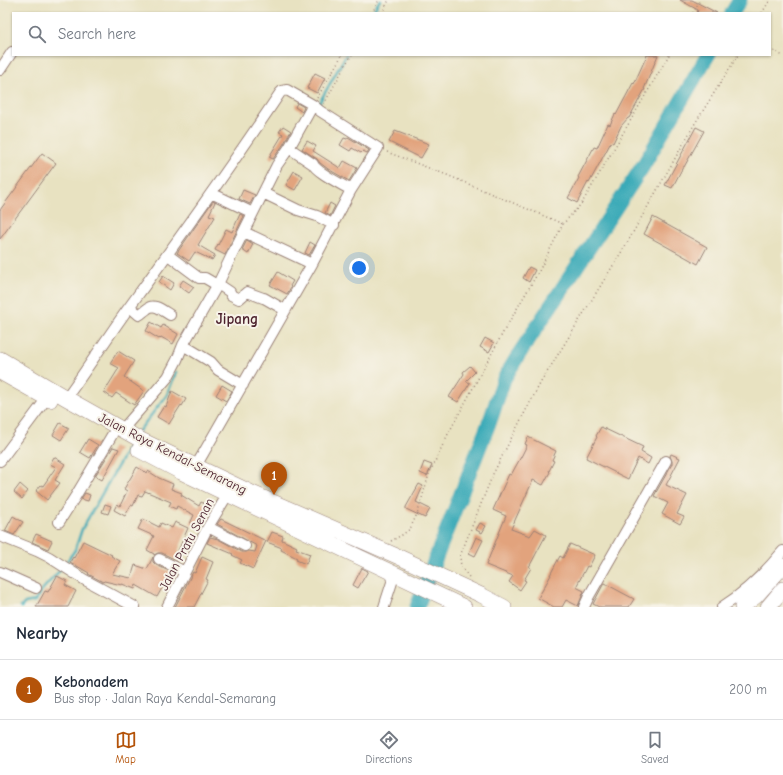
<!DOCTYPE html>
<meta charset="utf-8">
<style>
:root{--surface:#fff;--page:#f2f2f3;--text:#1f2937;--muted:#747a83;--line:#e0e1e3;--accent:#b45309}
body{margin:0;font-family:"Comic Neue",sans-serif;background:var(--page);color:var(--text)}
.you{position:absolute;left:359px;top:268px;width:14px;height:14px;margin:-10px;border:3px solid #fff;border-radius:50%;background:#1a73e8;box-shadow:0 0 0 6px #1a73e833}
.badge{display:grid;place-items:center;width:26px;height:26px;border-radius:50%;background:var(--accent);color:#fff;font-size:13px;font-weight:700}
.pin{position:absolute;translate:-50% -33px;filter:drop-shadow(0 1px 2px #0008)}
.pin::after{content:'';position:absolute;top:21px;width:14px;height:12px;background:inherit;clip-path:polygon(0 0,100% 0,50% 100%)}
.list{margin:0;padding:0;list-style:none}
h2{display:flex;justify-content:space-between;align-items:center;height:52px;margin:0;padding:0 16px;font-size:17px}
h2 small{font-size:13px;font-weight:400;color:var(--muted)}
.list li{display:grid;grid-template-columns:26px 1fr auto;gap:12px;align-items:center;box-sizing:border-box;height:60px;padding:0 16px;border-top:1px solid var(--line)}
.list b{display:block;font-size:15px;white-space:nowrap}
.list p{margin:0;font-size:13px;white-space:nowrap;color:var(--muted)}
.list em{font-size:13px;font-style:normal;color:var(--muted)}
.icon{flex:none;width:22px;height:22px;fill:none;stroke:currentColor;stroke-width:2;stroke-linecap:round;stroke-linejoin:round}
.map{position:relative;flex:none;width:783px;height:607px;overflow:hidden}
.search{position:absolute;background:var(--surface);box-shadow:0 1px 3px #0004;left:12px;right:12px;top:12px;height:44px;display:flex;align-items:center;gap:10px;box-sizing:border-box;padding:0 14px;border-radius:0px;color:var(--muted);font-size:15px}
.sheet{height:112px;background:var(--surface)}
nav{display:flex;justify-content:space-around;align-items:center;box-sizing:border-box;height:56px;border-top:1px solid var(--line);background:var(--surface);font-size:11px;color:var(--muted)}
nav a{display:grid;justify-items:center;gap:2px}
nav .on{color:var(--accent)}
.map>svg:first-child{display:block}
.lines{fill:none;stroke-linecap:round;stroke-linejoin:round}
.stream{stroke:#3aaab8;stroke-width:2.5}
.river{stroke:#3aaab8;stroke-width:15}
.building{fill:#e2a37d}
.minor-casing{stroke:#998076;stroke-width:12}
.highway-casing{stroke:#998076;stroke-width:16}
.path{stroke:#998076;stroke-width:1.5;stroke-dasharray:1 3;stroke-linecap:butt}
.minor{stroke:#fff;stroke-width:10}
.highway{stroke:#fff;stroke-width:15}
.labels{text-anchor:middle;stroke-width:4;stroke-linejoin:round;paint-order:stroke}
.street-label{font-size:13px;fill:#4a1f2b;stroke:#f7f3e8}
.quarter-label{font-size:15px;font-weight:bold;fill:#4a1f2b;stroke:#f7f3e8}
</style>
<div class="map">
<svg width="783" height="607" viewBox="0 0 783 607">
<rect width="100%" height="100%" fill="#f7f3e8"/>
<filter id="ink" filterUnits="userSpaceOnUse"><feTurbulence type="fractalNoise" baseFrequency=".025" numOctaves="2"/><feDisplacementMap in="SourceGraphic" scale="8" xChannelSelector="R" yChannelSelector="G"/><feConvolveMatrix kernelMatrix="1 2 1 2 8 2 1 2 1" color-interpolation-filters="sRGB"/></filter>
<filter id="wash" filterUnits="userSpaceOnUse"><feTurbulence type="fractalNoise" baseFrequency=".012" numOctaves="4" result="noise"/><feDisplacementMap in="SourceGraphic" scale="16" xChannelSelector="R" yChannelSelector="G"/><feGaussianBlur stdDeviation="0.9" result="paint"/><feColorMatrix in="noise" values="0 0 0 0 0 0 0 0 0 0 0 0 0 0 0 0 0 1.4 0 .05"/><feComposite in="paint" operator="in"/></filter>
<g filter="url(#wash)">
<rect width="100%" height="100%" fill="#e8e2c1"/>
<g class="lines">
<path class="stream" d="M 372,13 L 380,0
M 318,105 L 346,55
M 138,432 L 167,395 L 176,372
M 65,564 L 75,550 L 82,529 L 132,441
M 21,607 L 25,603 L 35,601 L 42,590 L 62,568"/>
<path class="river" d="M 732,13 L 740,0
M 417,607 L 440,547 L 491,418 L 504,379 L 519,354 L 643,166 L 708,55"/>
</g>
<g id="blocks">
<path class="building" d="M 680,0 L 692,0 L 717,13 L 697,13 L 698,10 Z
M 647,55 L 658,55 L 644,89 L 645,89 L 629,118 L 628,118 L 621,126 L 613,143 L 611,142 L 589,183 L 588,182 L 577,203 L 568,198 L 579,178 L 578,177 L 594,147 L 597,148 L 608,124 L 610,125 L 615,114 L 616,115 L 633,83 L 634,84 Z
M 315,73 L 325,78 L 317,93 L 307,88 Z
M 297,103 L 304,107 L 302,112 L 295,107 Z
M 283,126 L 291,131 L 283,145 L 273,159 L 269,157 L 283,134 L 279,132 Z
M 696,127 L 704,131 L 684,167 L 683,167 L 672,188 L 665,185 Z
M 395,131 L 429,144 L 421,158 L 389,142 Z
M 348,137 L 369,150 L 367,153 L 363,151 L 361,153 L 352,148 L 350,151 L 340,145 L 344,138 L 347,139 Z
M 307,141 L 316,146 L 313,151 L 340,168 L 344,161 L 357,168 L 349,181 L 328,169 L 320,163 L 317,159 L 302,149 Z
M 42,153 L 56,163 L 0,239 L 0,210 Z
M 294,171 L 303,176 L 295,190 L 286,185 Z
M 243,190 L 255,195 L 250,204 L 239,199 Z
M 213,201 L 215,202 L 209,215 L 215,217 L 198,245 L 215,255 L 212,260 L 195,252 L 189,261 L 177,253 Z
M 330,203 L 335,206 L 330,216 L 325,213 Z
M 240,214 L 244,216 L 225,255 L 215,250 L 218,244 L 218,245 L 226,229 L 232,232 Z
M 653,217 L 707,247 L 698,264 L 644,234 Z
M 247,240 L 253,244 L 248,254 L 242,250 Z
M 310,242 L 315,245 L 309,255 L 305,253 Z
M 529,267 L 535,270 L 529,282 L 523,278 Z
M 278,272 L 293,281 L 290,286 L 291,287 L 287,294 L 270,285 Z
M 163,276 L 174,283 L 170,290 L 159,282 Z
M 183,280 L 194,287 L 189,293 L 179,286 Z
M 151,322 L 161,328 L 163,325 L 178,334 L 173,344 L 161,337 L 159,339 L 146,331 Z
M 485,338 L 494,343 L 489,352 L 480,347 Z
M 118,351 L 134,361 L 124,377 L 144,391 L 134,405 L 116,393 L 112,398 L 104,392 L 119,368 L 110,363 Z
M 470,366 L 475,372 L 466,381 L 470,383 L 458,402 L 449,397 L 464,374 L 463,372 Z
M 222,385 L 232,391 L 226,401 L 216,395 Z
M 172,391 L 186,399 L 182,406 L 181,405 L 169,424 L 157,417 L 164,406 L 166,407 Z
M 60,423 L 69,428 L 61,440 L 53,435 Z
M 601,427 L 643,447 L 641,452 L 651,458 L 648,464 L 638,458 L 628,479 L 586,458 L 597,437 L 596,436 Z
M 528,437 L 556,451 L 552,460 L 554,461 L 549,471 L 550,472 L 543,485 L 533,480 L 511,529 L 530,536 L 535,529 L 546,535 L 529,567 L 531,568 L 524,580 L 526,581 L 520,590 L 509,582 L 513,576 L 486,565 L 506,516 L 493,510 L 509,474 L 511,475 L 522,455 L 527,445 L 525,444 Z
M 88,439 L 98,445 L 90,458 L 80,452 Z
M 113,447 L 119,449 L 102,480 L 95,476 Z
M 671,454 L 680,458 L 666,485 L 687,495 L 677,514 L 684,517 L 680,524 L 662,514 L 668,503 L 654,496 L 672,464 L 672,461 L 670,456 Z
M 54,457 L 65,464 L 55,480 L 60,483 L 47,500 L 36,491 L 41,485 L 43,486 L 56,467 L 50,464 Z
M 424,462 L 432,465 L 427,476 L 420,473 Z
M 137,467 L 147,473 L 148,471 L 159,478 L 173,484 L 171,489 L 182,493 L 181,495 L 199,506 L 201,502 L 209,506 L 205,515 L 203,514 L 197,527 L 190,524 L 194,515 L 177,506 L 176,509 L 169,506 L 171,502 L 145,491 L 142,496 L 138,495 L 133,506 L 131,505 L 125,516 L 114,510 L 117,504 L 120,506 L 127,491 L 124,489 Z
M 20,484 L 28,491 L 22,499 L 14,492 Z
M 419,484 L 423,486 L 416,502 L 430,509 L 425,518 L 406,509 L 406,507 Z
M 85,493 L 90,495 L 88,501 L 81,499 Z
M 105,504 L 111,506 L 108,514 L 102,512 Z
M 13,516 L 23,522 L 14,535 L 5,531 Z
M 143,519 L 159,527 L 161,523 L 172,528 L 175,522 L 188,528 L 178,551 L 182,554 L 178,561 L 162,553 L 158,553 L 154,555 L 154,554 L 147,550 L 154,536 L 138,529 Z
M 221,519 L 266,541 L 253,569 L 240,563 L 242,560 L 232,555 L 233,554 L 207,543 L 210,537 L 218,539 L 242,552 L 246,552 L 249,551 L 255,552 L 257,546 L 217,524 Z
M 480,523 L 486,526 L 482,533 L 476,530 Z
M 272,532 L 283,536 L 282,540 L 297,547 L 296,549 L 310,554 L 306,564 L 296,560 L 297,558 L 281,550 L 282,548 L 267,542 Z
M 36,534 L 52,541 L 48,549 L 32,542 Z
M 476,537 L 483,540 L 475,556 L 469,553 Z
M 83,541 L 112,555 L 111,556 L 120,561 L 112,574 L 131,578 L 135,565 L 147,569 L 153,557 L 153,562 L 156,565 L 171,572 L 157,597 L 136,585 L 135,589 L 122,584 L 122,585 L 104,581 L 103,582 L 88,574 L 89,573 L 70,562 L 73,557 L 74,558 Z
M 570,544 L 595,555 L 589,567 L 587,566 L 576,587 L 584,591 L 578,606 L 566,600 L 562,607 L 554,607 L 538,598 L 551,575 L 550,575 L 560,556 L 563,558 Z
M 202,557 L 213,562 L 206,579 L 208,580 L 194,607 L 175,607 L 193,572 L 195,573 Z
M 362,568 L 368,571 L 358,588 L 353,585 Z
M 57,576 L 67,581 L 65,585 L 76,591 L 68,607 L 36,607 L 45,591 L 48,592 Z
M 604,583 L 634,599 L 629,607 L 599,607 L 593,604 Z"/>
</g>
</g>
<g filter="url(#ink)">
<use href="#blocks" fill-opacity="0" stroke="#998076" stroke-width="1"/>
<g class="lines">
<g class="minor-casing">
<path id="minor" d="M 0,70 L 12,52
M 289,148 L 313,164 C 316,172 343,185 351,190
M 211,193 L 253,213
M 263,193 L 298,210 L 317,216 L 334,225
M 244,232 L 312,264
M 168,255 L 199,278 L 205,278 L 217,285
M 218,284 L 230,292 L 231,295 L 239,299 L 247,292 L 263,298 L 264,298 L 285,310
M 130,307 L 139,315 C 142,313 144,311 147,309 C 154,302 163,311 170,315
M 183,345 L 211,362 L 218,370 L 243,385
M 66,398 C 88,368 108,336 130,306 C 181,236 232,165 280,93 L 282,91 L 287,90 L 313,105 L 320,111 L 378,148 L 351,190 L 312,264 L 196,466
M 122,430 L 168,377 L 177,360 L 183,345 L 218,284 L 230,259 L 277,165 L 289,148 L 313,105
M 0,461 L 47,398
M 59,522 L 75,497 L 112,435
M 208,527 L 245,546
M 0,536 L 37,551 L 49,557 L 85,580 L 135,607
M 159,559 L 185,572
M 0,572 L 36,588
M 167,607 L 208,527 L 228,494
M 384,607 L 395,573
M 584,607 L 589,596 L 666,461
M 722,607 C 746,592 765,573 783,551"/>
</g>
<g class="highway-casing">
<path id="highway" d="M 0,359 L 66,398 L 139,439 L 250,492 L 399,557 L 481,595 L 504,607
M 0,372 L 50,400
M 139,450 L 181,472 L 464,607
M 742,607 L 756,596 L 783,566
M 768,607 L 783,589"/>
</g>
<path class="path" d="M 372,13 L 379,0
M 382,13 L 389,0
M 693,13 L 700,0
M 762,13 L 770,0
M 770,49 L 783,56
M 317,98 L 342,55
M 324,104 L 347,62 L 352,55
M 387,152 L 447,175 L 563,224
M 391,541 L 402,535 L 410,529 L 418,512 L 429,474 L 447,436 L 505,329 L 539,271 L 563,224 L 582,203 L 669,55
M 469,577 L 461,567 L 460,556 L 493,474 L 516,429 L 541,382 L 627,243 L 694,125 L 738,55"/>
<use href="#minor" class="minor"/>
<use href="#highway" class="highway"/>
</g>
</g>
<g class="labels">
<g class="street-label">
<text transform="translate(173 453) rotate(27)" y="5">Jalan Raya Kendal-Semarang</text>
<text transform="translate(186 544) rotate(-62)" y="5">Jalan Pratu Senan</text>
</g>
<g class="quarter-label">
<text x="237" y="324">Jipang</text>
</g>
</g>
</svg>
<div class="you"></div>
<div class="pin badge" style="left:274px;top:495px">1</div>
<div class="search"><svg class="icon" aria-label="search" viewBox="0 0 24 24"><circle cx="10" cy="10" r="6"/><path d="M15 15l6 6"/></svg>Search here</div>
</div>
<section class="sheet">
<h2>Nearby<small></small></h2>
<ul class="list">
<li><span class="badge">1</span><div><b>Kebonadem</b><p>Bus stop · Jalan Raya Kendal-Semarang</p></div><em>200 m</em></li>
</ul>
</section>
<nav>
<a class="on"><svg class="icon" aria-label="map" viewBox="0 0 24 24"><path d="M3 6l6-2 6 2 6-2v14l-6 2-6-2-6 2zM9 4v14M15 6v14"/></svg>Map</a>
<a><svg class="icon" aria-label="directions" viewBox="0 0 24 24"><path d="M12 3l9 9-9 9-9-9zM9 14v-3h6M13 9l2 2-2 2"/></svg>Directions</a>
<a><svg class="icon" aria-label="saved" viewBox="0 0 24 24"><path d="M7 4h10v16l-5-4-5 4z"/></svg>Saved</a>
</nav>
